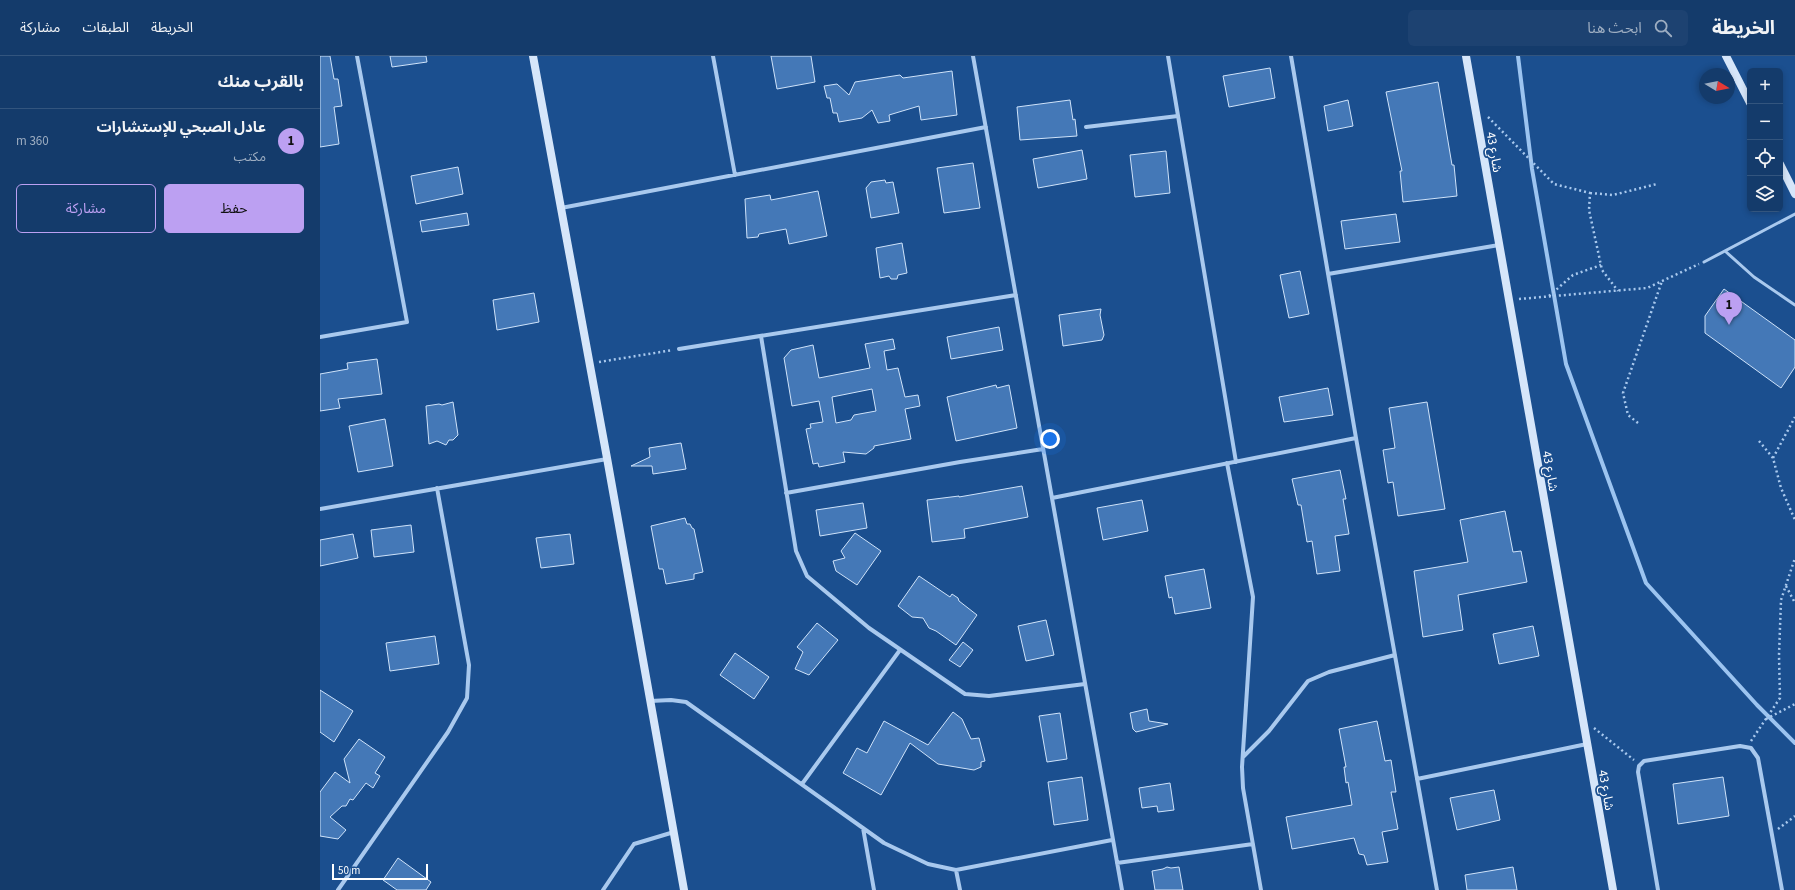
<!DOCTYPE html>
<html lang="ar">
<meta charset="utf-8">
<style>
:root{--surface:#143b6b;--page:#1d4271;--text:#f1f3f6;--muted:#9dadc1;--line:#33557e;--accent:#bca0f2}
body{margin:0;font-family:"Source Sans 3","Noto Sans Arabic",sans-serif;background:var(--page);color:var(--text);direction:rtl}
.controls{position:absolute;right:12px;top:12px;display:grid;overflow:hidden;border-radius:6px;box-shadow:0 2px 6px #0003}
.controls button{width:36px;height:36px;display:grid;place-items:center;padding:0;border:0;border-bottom:1px solid var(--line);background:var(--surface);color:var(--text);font:20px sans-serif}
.compass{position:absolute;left:1379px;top:12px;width:36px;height:36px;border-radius:50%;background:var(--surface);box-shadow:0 2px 6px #0003;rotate:100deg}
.scale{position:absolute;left:12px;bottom:10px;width:96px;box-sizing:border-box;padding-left:4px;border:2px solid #fff;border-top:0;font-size:11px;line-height:14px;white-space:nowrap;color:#fff;-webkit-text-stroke:3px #1b4f8f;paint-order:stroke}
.you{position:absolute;left:730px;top:383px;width:14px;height:14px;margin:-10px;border:3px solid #fff;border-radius:50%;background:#1a73e8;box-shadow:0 0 0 6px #1a73e833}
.badge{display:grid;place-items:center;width:26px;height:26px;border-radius:50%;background:var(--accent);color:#111;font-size:13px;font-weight:700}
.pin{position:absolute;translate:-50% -33px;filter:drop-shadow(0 1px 2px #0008)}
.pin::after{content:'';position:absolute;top:21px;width:14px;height:12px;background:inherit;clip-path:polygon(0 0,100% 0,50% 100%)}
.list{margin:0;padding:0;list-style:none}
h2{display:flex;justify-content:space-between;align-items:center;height:52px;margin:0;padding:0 16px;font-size:17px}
h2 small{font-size:13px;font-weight:400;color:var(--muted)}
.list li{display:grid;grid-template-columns:26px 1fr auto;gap:12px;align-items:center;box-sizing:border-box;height:64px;padding:0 16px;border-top:1px solid var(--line)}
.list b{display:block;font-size:15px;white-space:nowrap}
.list p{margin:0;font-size:13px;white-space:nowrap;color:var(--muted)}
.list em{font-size:13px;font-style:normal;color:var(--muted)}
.actions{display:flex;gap:8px;padding:12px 16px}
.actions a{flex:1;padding:9px 0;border:1px solid var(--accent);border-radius:6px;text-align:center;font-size:14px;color:var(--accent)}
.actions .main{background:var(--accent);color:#111}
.icon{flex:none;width:22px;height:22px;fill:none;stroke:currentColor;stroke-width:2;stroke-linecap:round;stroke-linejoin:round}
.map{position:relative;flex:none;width:1475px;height:834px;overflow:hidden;direction:ltr}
header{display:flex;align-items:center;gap:24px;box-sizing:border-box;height:56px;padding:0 20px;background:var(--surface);border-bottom:1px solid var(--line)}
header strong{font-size:19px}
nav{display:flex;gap:22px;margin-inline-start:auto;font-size:14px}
.search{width:280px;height:36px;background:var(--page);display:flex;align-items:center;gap:10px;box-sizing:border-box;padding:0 14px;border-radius:6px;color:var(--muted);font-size:15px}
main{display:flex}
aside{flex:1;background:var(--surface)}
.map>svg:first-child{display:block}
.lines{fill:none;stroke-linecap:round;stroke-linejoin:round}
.stream{stroke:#9cc4f0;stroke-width:4}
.building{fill:#4478b7;stroke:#cfe3fa;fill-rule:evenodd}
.path{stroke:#a9c9ee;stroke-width:2.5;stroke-dasharray:2 3;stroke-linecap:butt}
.lane{stroke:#a9c9ee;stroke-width:3}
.street{stroke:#a9c9ee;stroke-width:4}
.secondary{stroke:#d6e6fa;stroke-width:8}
.labels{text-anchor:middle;stroke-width:3.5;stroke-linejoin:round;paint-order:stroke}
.street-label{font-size:13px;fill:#fff;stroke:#1b4f8f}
</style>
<header>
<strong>الخريطة</strong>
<div class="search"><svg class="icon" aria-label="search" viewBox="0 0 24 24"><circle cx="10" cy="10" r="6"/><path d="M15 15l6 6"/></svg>ابحث هنا</div>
<nav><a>الخريطة</a><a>الطبقات</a><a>مشاركة</a></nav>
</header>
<main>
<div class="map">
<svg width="1475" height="834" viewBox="0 0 1475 834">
<rect width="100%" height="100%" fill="#1b4f8f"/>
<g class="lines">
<path class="stream" d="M 1198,0 L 1212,113 L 1246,308 L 1326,527 L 1437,649 L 1475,687"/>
</g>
<path class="building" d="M 0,0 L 10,0 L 14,23 L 18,23 L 22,50 L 14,51 L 19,88 L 0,91 Z
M 70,0 L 106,0 L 107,6 L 72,11 Z
M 451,0 L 491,0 L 495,26 L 457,33 Z
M 950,12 L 955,42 L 909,51 L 903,20 Z
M 632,15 L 637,59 L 601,64 L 599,50 L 569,59 L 570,65 L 558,67 L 552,54 L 542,62 L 519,66 L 517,57 L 513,57 L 510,42 L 507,42 L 504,30 L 517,28 L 529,39 L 535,26 L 580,19 L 583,22 Z
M 1118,26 L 1132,109 L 1134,109 L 1137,140 L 1083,146 L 1080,115 L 1082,115 L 1066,36 Z
M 750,44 L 753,64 L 755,63 L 757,80 L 700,84 L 697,51 Z
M 1028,44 L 1033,70 L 1008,75 L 1004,50 Z
M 762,94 L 767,123 L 718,132 L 713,103 Z
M 846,95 L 850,137 L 815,141 L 810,99 Z
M 653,107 L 660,152 L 624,157 L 617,112 Z
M 138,111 L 143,138 L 96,148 L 91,120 Z
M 565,124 L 566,127 L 573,126 L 579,157 L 551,162 L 546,132 L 551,126 Z
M 498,135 L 507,180 L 469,188 L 466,173 L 439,178 L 438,181 L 427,182 L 425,143 L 450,139 L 451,144 Z
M 147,157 L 149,169 L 102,176 L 100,165 Z
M 1076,158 L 1080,186 L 1025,193 L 1021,165 Z
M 582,187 L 587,217 L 578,219 L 577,223 L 571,223 L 569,220 L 560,222 L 556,192 Z
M 980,215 L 989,258 L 969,262 L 960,219 Z
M 1404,233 L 1475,284 L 1475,311 L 1461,332 L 1385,277 L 1385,260 Z
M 214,237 L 219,266 L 177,274 L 173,244 Z
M 781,253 L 780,259 L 784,279 L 782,284 L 743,290 L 739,259 Z
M 679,271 L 683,294 L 631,303 L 627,281 Z
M 573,283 L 575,293 L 564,295 L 567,314 L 578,312 L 585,341 L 598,339 L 600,350 L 585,353 L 591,383 L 554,390 L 554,392 L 546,398 L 523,396 L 525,406 L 499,411 L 498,407 L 493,408 L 486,373 L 491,372 L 490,368 L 503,366 L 499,345 L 472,350 L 464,302 L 471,294 L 493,289 L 499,322 L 550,312 L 545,288 ZM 552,333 L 556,355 L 534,359 L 531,364 L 516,367 L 512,341 Z
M 57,303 L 62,338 L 18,343 L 20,352 L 0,355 L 0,318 L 28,313 L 27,307 Z
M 676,329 L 677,332 L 689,329 L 697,372 L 636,385 L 627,341 Z
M 1008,332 L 1013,359 L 964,366 L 959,341 Z
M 133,346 L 138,379 L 133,384 L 129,384 L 126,389 L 117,385 L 109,388 L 106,350 L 119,348 L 122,349 Z
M 1107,346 L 1125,453 L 1078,460 L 1073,426 L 1068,427 L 1063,394 L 1075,392 L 1069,352 Z
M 65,363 L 73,410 L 38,416 L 29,370 Z
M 361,387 L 366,413 L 333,418 L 332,410 L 311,410 L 330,401 L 329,392 Z
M 1020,414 L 1026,443 L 1023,443 L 1029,478 L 1015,480 L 1020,515 L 997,518 L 992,485 L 987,486 L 981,449 L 978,449 L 972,423 Z
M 702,430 L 708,461 L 644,473 L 645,482 L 612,486 L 607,444 L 639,440 L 639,441 Z
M 822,444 L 828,475 L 783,484 L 777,452 Z
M 543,447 L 547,472 L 500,480 L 496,454 Z
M 1185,455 L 1193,496 L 1201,495 L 1207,526 L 1138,539 L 1143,574 L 1103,581 L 1094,515 L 1148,506 L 1140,464 Z
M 365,462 L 367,468 L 370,468 L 372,472 L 374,473 L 383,516 L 374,518 L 374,523 L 346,528 L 343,513 L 339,513 L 331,470 Z
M 91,469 L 94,496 L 54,501 L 51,474 Z
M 535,477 L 561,495 L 537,529 L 516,515 L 513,505 L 525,502 L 521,495 Z
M 33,478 L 38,502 L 0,510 L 0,484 Z
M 250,478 L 254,508 L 221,512 L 216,482 Z
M 884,513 L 891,552 L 855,558 L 852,541 L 849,542 L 845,520 Z
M 599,520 L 630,541 L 632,538 L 638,542 L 639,545 L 657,559 L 636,589 L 616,575 L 609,572 L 603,562 L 592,561 L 578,550 Z
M 726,564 L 734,599 L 706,605 L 698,570 Z
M 497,567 L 518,584 L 489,619 L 475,613 L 483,596 L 477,591 Z
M 1213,570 L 1219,600 L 1179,608 L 1173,578 Z
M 115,580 L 119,608 L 70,615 L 66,587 Z
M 643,586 L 653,594 L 640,611 L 629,604 Z
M 415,597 L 449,621 L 434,643 L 400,619 Z
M 0,634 L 33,655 L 14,686 L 0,676 Z
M 827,653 L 829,665 L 848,668 L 816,676 L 813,673 L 810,657 Z
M 633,656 L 642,663 L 651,683 L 659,682 L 665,705 L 661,706 L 661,711 L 654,714 L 618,708 L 590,687 L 561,739 L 523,717 L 537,692 L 547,697 L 564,665 L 608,689 Z
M 740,657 L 747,703 L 727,706 L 719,660 Z
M 1057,665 L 1065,705 L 1071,704 L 1076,736 L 1071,736 L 1078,773 L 1062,776 L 1068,806 L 1047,809 L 1044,799 L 1039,798 L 1034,782 L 972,793 L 966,761 L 1032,749 L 1028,726 L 1026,727 L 1024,711 L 1026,711 L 1019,673 Z
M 39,683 L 65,701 L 55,717 L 60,720 L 53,732 L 46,727 L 33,744 L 30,743 L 26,750 L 22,750 L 10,761 L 26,774 L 18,783 L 0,780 L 0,736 L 15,716 L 30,727 L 24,703 Z
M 762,721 L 768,764 L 734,769 L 728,726 Z
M 1403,721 L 1409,760 L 1358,768 L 1353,728 Z
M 850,727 L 854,754 L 838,756 L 837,750 L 822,752 L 819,732 Z
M 1174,734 L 1180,764 L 1137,774 L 1130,742 Z
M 78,802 L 111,826 L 106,834 L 77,834 L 63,824 Z
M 847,811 L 851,812 L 859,811 L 863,834 L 835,834 L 832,815 L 843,813 Z
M 1193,811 L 1197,834 L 1147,834 L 1145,819 Z"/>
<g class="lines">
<path class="path" d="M 1168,61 L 1234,128 L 1270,137 L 1269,154 L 1282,214 L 1298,235
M 1270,137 L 1293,139 L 1337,128
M 1229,240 L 1253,219 L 1281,209
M 1199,243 L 1327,232 L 1379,208
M 279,306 L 353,294
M 1318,367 L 1308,359 L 1303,337 L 1342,225
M 1439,385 L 1453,402 L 1461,432 L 1475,464
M 1453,402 L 1475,361
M 1466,530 L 1475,547
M 1446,663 L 1475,648
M 1274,672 L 1314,704
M 1431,685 L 1460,642 L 1459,599 L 1461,544 L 1475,502
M 1458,773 L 1475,760"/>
<path class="lane" d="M 1405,195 L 1434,221 L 1475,249
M 1384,206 L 1475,158"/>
<path class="street" d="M 393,0 L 415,119
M 653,0 L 802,834
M 848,0 L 916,406
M 971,0 L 1036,382 L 1117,834
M 766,71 L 858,60
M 241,152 L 666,71
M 1008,218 L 1179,189
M 441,280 L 476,495 L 487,520 L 549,572 L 645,638 L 669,640 L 765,628
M 0,281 L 87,266 L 37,0
M 359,293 L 696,239
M 907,407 L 933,541 L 922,711 L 923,732 L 941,834
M 466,437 L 640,406 L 723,393
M 732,442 L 1036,382
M 0,453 L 287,403
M 330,645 L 351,644 L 366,646 L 564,787 L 608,808 L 636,814 L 792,784
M 923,701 L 949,675 L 988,625 L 1009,616 L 1075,599
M 1097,723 L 1267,688
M 482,728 L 580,594
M 543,772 L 554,834
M 797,807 L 933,788
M 636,814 L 640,834
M 18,834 L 128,676 L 147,642 L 149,609 L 117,432
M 283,834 L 314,788 L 354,776
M 1338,834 L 1318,716 L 1319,710 L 1324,705 L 1420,690 L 1431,692 L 1438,702 L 1462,834"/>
<path class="secondary" d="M 213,0 L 287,402 L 364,834
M 1146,0 L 1293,834
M 1406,0 L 1430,47
M 1460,108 L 1475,138"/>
</g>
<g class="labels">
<g class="street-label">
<text transform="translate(1175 96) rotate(80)" y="5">شارع 43</text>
<text transform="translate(1231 415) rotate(80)" y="5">شارع 43</text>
<text transform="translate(1287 734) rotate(80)" y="5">شارع 43</text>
</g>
</g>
</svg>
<div class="controls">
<button>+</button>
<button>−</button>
<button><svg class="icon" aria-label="locate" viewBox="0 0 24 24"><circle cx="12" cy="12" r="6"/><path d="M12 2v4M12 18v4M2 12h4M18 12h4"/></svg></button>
<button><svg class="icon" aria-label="layers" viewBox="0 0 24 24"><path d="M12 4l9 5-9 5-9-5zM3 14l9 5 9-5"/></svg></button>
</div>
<svg class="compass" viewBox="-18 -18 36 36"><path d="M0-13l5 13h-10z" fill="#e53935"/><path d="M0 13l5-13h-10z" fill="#9dadc1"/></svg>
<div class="scale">50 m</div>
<div class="you"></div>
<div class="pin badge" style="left:1409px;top:269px">1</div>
</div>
<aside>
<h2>بالقرب منك<small></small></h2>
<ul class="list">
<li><span class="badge">1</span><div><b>عادل الصبحي للإستشارات</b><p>مكتب</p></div><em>360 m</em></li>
</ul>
<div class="actions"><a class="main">حفظ</a><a>مشاركة</a></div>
</aside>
</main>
